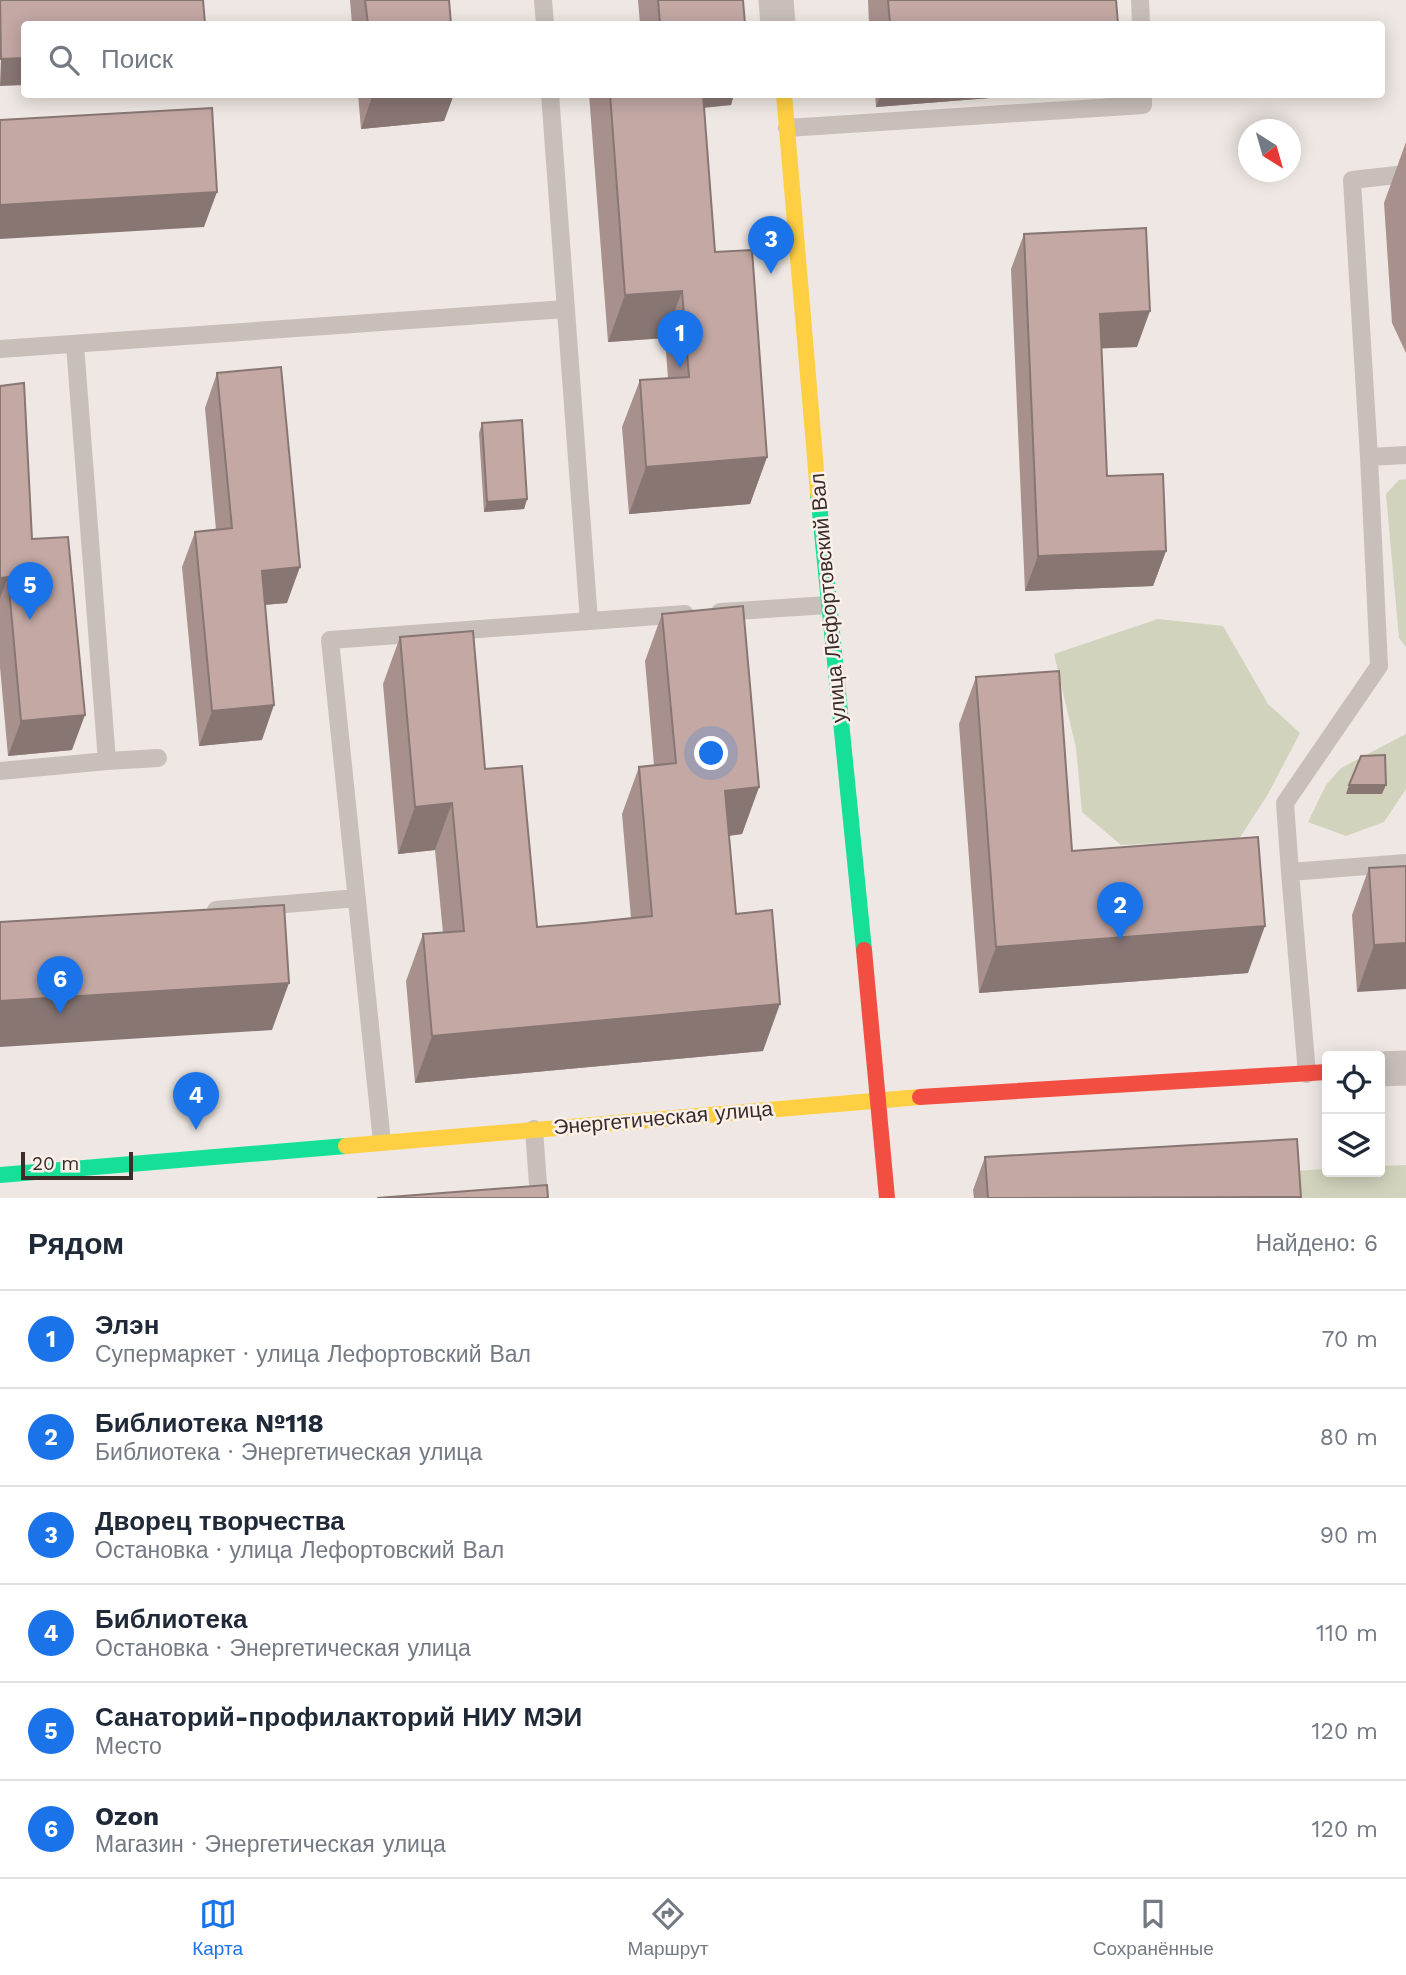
<!DOCTYPE html>
<html lang="ru">
<meta charset="utf-8">
<style>
:root{--surface:#fff;--page:#f6f6f7;--text:#1f2937;--muted:#747a83;--line:#e0e1e3;--accent:#1a73e8}
body{margin:0;font-family:"Work Sans",sans-serif;background:var(--page);color:var(--text)}
.controls{position:absolute;right:21px;bottom:21px;display:grid;overflow:hidden;border-radius:7px;box-shadow:0 4px 18px #0003}
.controls button{width:63px;height:63px;display:grid;place-items:center;padding:0;border:0;border-bottom:2px solid var(--line);background:var(--surface);color:var(--text);font:35px sans-serif}
.compass{position:absolute;left:1238px;top:119px;width:63px;height:63px;border-radius:50%;background:var(--surface);box-shadow:0 4px 18px #0003;rotate:143deg}
.scale{position:absolute;left:21px;bottom:18px;width:112px;box-sizing:border-box;padding-left:7px;border:4px solid #392c29;border-top:0;font-size:19px;line-height:24px;white-space:nowrap;color:#392c29;-webkit-text-stroke:5px #fbf1ea;paint-order:stroke}
.you{position:absolute;left:712px;top:754px;width:24px;height:24px;margin:-18px;border:5px solid #fff;border-radius:50%;background:#1a73e8;box-shadow:0 0 0 10px #1a73e833}
.badge{display:grid;place-items:center;width:46px;height:46px;border-radius:50%;background:var(--accent);color:#fff;font-size:23px;font-weight:700}
.pin{position:absolute;translate:-50% -58px;filter:drop-shadow(0 2px 4px #0008)}
.pin::after{content:'';position:absolute;top:37px;width:24px;height:21px;background:inherit;clip-path:polygon(0 0,100% 0,50% 100%)}
.list{margin:0;padding:0;list-style:none}
h2{display:flex;justify-content:space-between;align-items:center;height:91px;margin:0;padding:0 28px;font-size:30px}
h2 small{font-size:23px;font-weight:400;color:var(--muted)}
.list li{display:grid;grid-template-columns:46px 1fr auto;gap:21px;align-items:center;box-sizing:border-box;height:98px;padding:0 28px;border-top:2px solid var(--line)}
.list b{display:block;font-size:26px;white-space:nowrap}
.list p{margin:0;font-size:23px;white-space:nowrap;color:var(--muted)}
.list em{font-size:23px;font-style:normal;color:var(--muted)}
.icon{flex:none;width:38px;height:38px;fill:none;stroke:currentColor;stroke-width:2;stroke-linecap:round;stroke-linejoin:round}
.map{position:relative;flex:none;width:1406px;height:1198px;overflow:hidden}
.search{position:absolute;background:var(--surface);box-shadow:0 4px 18px #0003;left:21px;right:21px;top:21px;height:77px;display:flex;align-items:center;gap:18px;box-sizing:border-box;padding:0 24px;border-radius:7px;color:var(--muted);font-size:26px}
.sheet{height:679px;background:var(--surface)}
nav{display:flex;justify-content:space-around;align-items:center;box-sizing:border-box;height:98px;border-top:2px solid var(--line);background:var(--surface);font-size:19px;color:var(--muted)}
nav a{display:grid;justify-items:center;gap:4px}
nav .on{color:var(--accent)}
.map>svg:first-child{display:block}
.green{fill:#d2d3bc}
.lines{fill:none;stroke-linecap:round;stroke-linejoin:round}
.lane{stroke:#c8bfbb;stroke-width:18}
.street{stroke:#c8bfbb;stroke-width:35}
.fast{stroke:#16e098;stroke-width:16}
.slow{stroke:#ffcf43;stroke-width:16}
.jam{stroke:#f24e42;stroke-width:16}
.wall{fill:#a8908d}
.shaded-wall{fill:#887673}
.building{fill:#c3a8a4;stroke:#887673;stroke-width:2}
.labels{text-anchor:middle;stroke-width:5;stroke-linejoin:round;paint-order:stroke}
.street-label{font-size:21px;fill:#392c29;stroke:#fbf1ea}
</style>
<div class="map">
<svg width="1406" height="1198" viewBox="0 0 1406 1198">
<rect width="100%" height="100%" fill="#eee7e3"/>
<path class="green" d="M 1406,479 L 1406,647 L 1399,638 L 1386,494 L 1399,480 Z
M 1158,619 L 1223,626 L 1268,704 L 1300,733 L 1268,794 L 1239,839 L 1121,845 L 1082,812 L 1076,748 L 1054,654 Z
M 1406,734 L 1406,789 L 1384,822 L 1346,836 L 1308,822 L 1326,785 L 1341,768 Z
M 1406,1165 L 1406,1198 L 974,1198 L 973,1190 L 1327,1169 L 1327,1172 L 1380,1172 L 1380,1166 Z"/>
<g class="lines">
<path class="lane" d="M 543,0 L 545,24
M 1140,0 L 1141,24
M 550,94 L 589,621
M 787,128 L 1143,105 L 1143,94
M 0,349 L 566,309
M 1369,457 L 1406,455
M 720,612 L 828,605
M 107,761 L 158,758
M 0,771 L 107,761 L 75,345
M 1290,872 L 1285,803 L 1379,666 L 1369,457 L 1352,180 L 1406,174
M 216,910 L 357,898
M 1307,1074 L 1290,872 L 1406,863
M 534,1129 L 539,1198
M 382,1142 L 330,640 L 685,614"/>
<path class="street" d="M 776,0 L 778,24
M 1380,1069 L 1406,1068"/>
<path class="fast" d="M 818,493 L 864,950
M 0,1175 L 346,1146"/>
<path class="slow" d="M 784,94 L 818,493
M 346,1146 L 920,1097"/>
<path class="jam" d="M 864,950 L 887,1198
M 920,1097 L 1327,1072"/>
</g>
<path class="wall" d="M 350,0 L 449,0 L 451,24 L 352,24 Z
M 638,0 L 743,0 L 745,24 L 640,24 Z
M 868,0 L 1116,0 L 1118,24 L 869,24 Z
M 358,94 L 454,94 L 444,121 L 361,129 Z
M 589,94 L 734,94 L 731,105 L 704,108 L 715,252 L 767,457 L 750,504 L 629,514 L 622,427 L 640,380 L 668,378 L 665,338 L 608,342 Z
M 875,94 L 1040,94 L 876,107 Z
M 1406,142 L 1406,353 L 1392,323 L 1384,203 Z
M 1024,234 L 1137,347 L 1101,348 L 1107,476 L 1166,551 L 1153,586 L 1025,591 L 1011,269 Z
M 217,373 L 287,603 L 265,605 L 262,740 L 199,746 L 182,567 L 195,532 L 216,530 L 205,408 Z
M 0,386 L 32,539 L 72,750 L 8,756 L 0,667 Z
M 482,423 L 527,499 L 524,509 L 484,512 L 479,433 Z
M 662,614 L 759,787 L 742,834 L 729,836 L 736,914 L 763,1051 L 415,1083 L 406,981 L 423,934 L 443,933 L 435,850 L 398,854 L 383,684 L 400,637 L 485,769 L 537,927 L 631,918 L 622,814 L 639,767 L 654,765 L 645,661 Z
M 976,677 L 1072,851 L 1248,973 L 979,993 L 959,724 Z
M 1406,866 L 1357,992 L 1352,915 L 1369,868 Z
M 985,1157 L 1300,1198 L 974,1198 L 973,1190 Z"/>
<path class="shaded-wall" d="M 24,58 L 24,85 L 0,86 L 1,59 Z
M 373,94 L 454,94 L 444,121 L 361,129 Z
M 689,94 L 734,94 L 731,105 L 683,109 Z
M 881,94 L 1040,94 L 876,107 Z
M 217,192 L 204,227 L 0,239 L 0,205 Z
M 682,291 L 665,338 L 608,342 L 625,295 Z
M 1150,311 L 1137,347 L 1087,349 L 1100,314 Z
M 767,457 L 750,504 L 629,514 L 646,467 Z
M 527,499 L 524,509 L 484,512 L 487,502 Z
M 1166,551 L 1153,586 L 1025,591 L 1038,556 Z
M 300,567 L 287,603 L 249,606 L 262,571 Z
M 8,577 L 0,598 L 0,578 Z
M 274,705 L 262,740 L 199,746 L 212,711 Z
M 85,715 L 72,750 L 8,756 L 21,721 Z
M 1349,785 L 1386,785 L 1382,794 L 1346,794 Z
M 759,787 L 742,834 L 708,838 L 725,791 Z
M 452,803 L 435,850 L 398,854 L 415,807 Z
M 1265,926 L 1248,973 L 979,993 L 996,947 Z
M 1406,943 L 1406,989 L 1357,992 L 1374,945 Z
M 289,983 L 272,1030 L 0,1047 L 0,1001 Z
M 780,1004 L 763,1051 L 415,1083 L 432,1036 Z"/>
<path class="building" d="M 0,0 L 203,0 L 205,24 L 24,24 L 24,58 L 1,59 Z
M 365,0 L 449,0 L 451,24 L 368,24 Z
M 658,0 L 743,0 L 745,24 L 660,24 Z
M 888,0 L 1116,0 L 1118,24 L 890,24 Z
M 610,94 L 703,94 L 715,252 L 752,250 L 767,457 L 646,467 L 640,380 L 689,377 L 682,291 L 625,295 Z
M 212,108 L 217,192 L 0,205 L 0,120 Z
M 1146,228 L 1150,311 L 1100,314 L 1107,476 L 1163,474 L 1166,551 L 1038,556 L 1024,234 Z
M 281,367 L 300,567 L 262,571 L 274,705 L 212,711 L 195,532 L 232,528 L 217,373 Z
M 24,383 L 32,539 L 68,537 L 85,715 L 21,721 L 8,577 L 0,578 L 0,386 Z
M 522,420 L 527,499 L 487,502 L 482,423 Z
M 743,606 L 759,787 L 725,791 L 736,914 L 772,910 L 780,1004 L 432,1036 L 423,934 L 464,931 L 452,803 L 415,807 L 400,637 L 473,631 L 485,769 L 522,766 L 537,927 L 585,923 L 652,916 L 639,767 L 676,763 L 662,614 Z
M 1059,671 L 1072,851 L 1258,837 L 1265,926 L 996,947 L 976,677 Z
M 1385,755 L 1386,785 L 1349,785 L 1361,756 Z
M 1406,866 L 1406,943 L 1374,945 L 1369,868 Z
M 284,905 L 289,983 L 0,1001 L 0,922 Z
M 1297,1139 L 1301,1197 L 988,1198 L 985,1157 Z
M 547,1185 L 548,1198 L 377,1198 Z"/>
<g class="labels">
<g class="street-label">
<text transform="translate(828 598) rotate(-95)" y="7">улица Лефортовский Вал</text>
<text transform="translate(663 1118) rotate(-5)" y="7">Энергетическая улица</text>
</g>
</g>
</svg>
<div class="controls">
<button><svg class="icon" aria-label="locate" viewBox="0 0 24 24"><circle cx="12" cy="12" r="6"/><path d="M12 2v4M12 18v4M2 12h4M18 12h4"/></svg></button>
<button><svg class="icon" aria-label="layers" viewBox="0 0 24 24"><path d="M12 4l9 5-9 5-9-5zM3 14l9 5 9-5"/></svg></button>
</div>
<svg class="compass" viewBox="-18 -18 36 36"><path d="M0-13l5 13h-10z" fill="#e53935"/><path d="M0 13l5-13h-10z" fill="#747a83"/></svg>
<div class="scale">20 m</div>
<div class="you"></div>
<div class="pin badge" style="left:680px;top:368px">1</div>
<div class="pin badge" style="left:1120px;top:940px">2</div>
<div class="pin badge" style="left:771px;top:274px">3</div>
<div class="pin badge" style="left:196px;top:1130px">4</div>
<div class="pin badge" style="left:30px;top:620px">5</div>
<div class="pin badge" style="left:60px;top:1014px">6</div>
<div class="search"><svg class="icon" aria-label="search" viewBox="0 0 24 24"><circle cx="10" cy="10" r="6"/><path d="M15 15l6 6"/></svg>Поиск</div>
</div>
<section class="sheet">
<h2>Рядом<small>Найдено: 6</small></h2>
<ul class="list">
<li><span class="badge">1</span><div><b>Элэн</b><p>Супермаркет · улица Лефортовский Вал</p></div><em>70 m</em></li>
<li><span class="badge">2</span><div><b>Библиотека №118</b><p>Библиотека · Энергетическая улица</p></div><em>80 m</em></li>
<li><span class="badge">3</span><div><b>Дворец творчества</b><p>Остановка · улица Лефортовский Вал</p></div><em>90 m</em></li>
<li><span class="badge">4</span><div><b>Библиотека</b><p>Остановка · Энергетическая улица</p></div><em>110 m</em></li>
<li><span class="badge">5</span><div><b>Санаторий-профилакторий НИУ МЭИ</b><p>Место</p></div><em>120 m</em></li>
<li><span class="badge">6</span><div><b>Ozon</b><p>Магазин · Энергетическая улица</p></div><em>120 m</em></li>
</ul>
</section>
<nav>
<a class="on"><svg class="icon" aria-label="map" viewBox="0 0 24 24"><path d="M3 6l6-2 6 2 6-2v14l-6 2-6-2-6 2zM9 4v14M15 6v14"/></svg>Карта</a>
<a><svg class="icon" aria-label="directions" viewBox="0 0 24 24"><path d="M12 3l9 9-9 9-9-9zM9 14v-3h6M13 9l2 2-2 2"/></svg>Маршрут</a>
<a><svg class="icon" aria-label="saved" viewBox="0 0 24 24"><path d="M7 4h10v16l-5-4-5 4z"/></svg>Сохранённые</a>
</nav>
